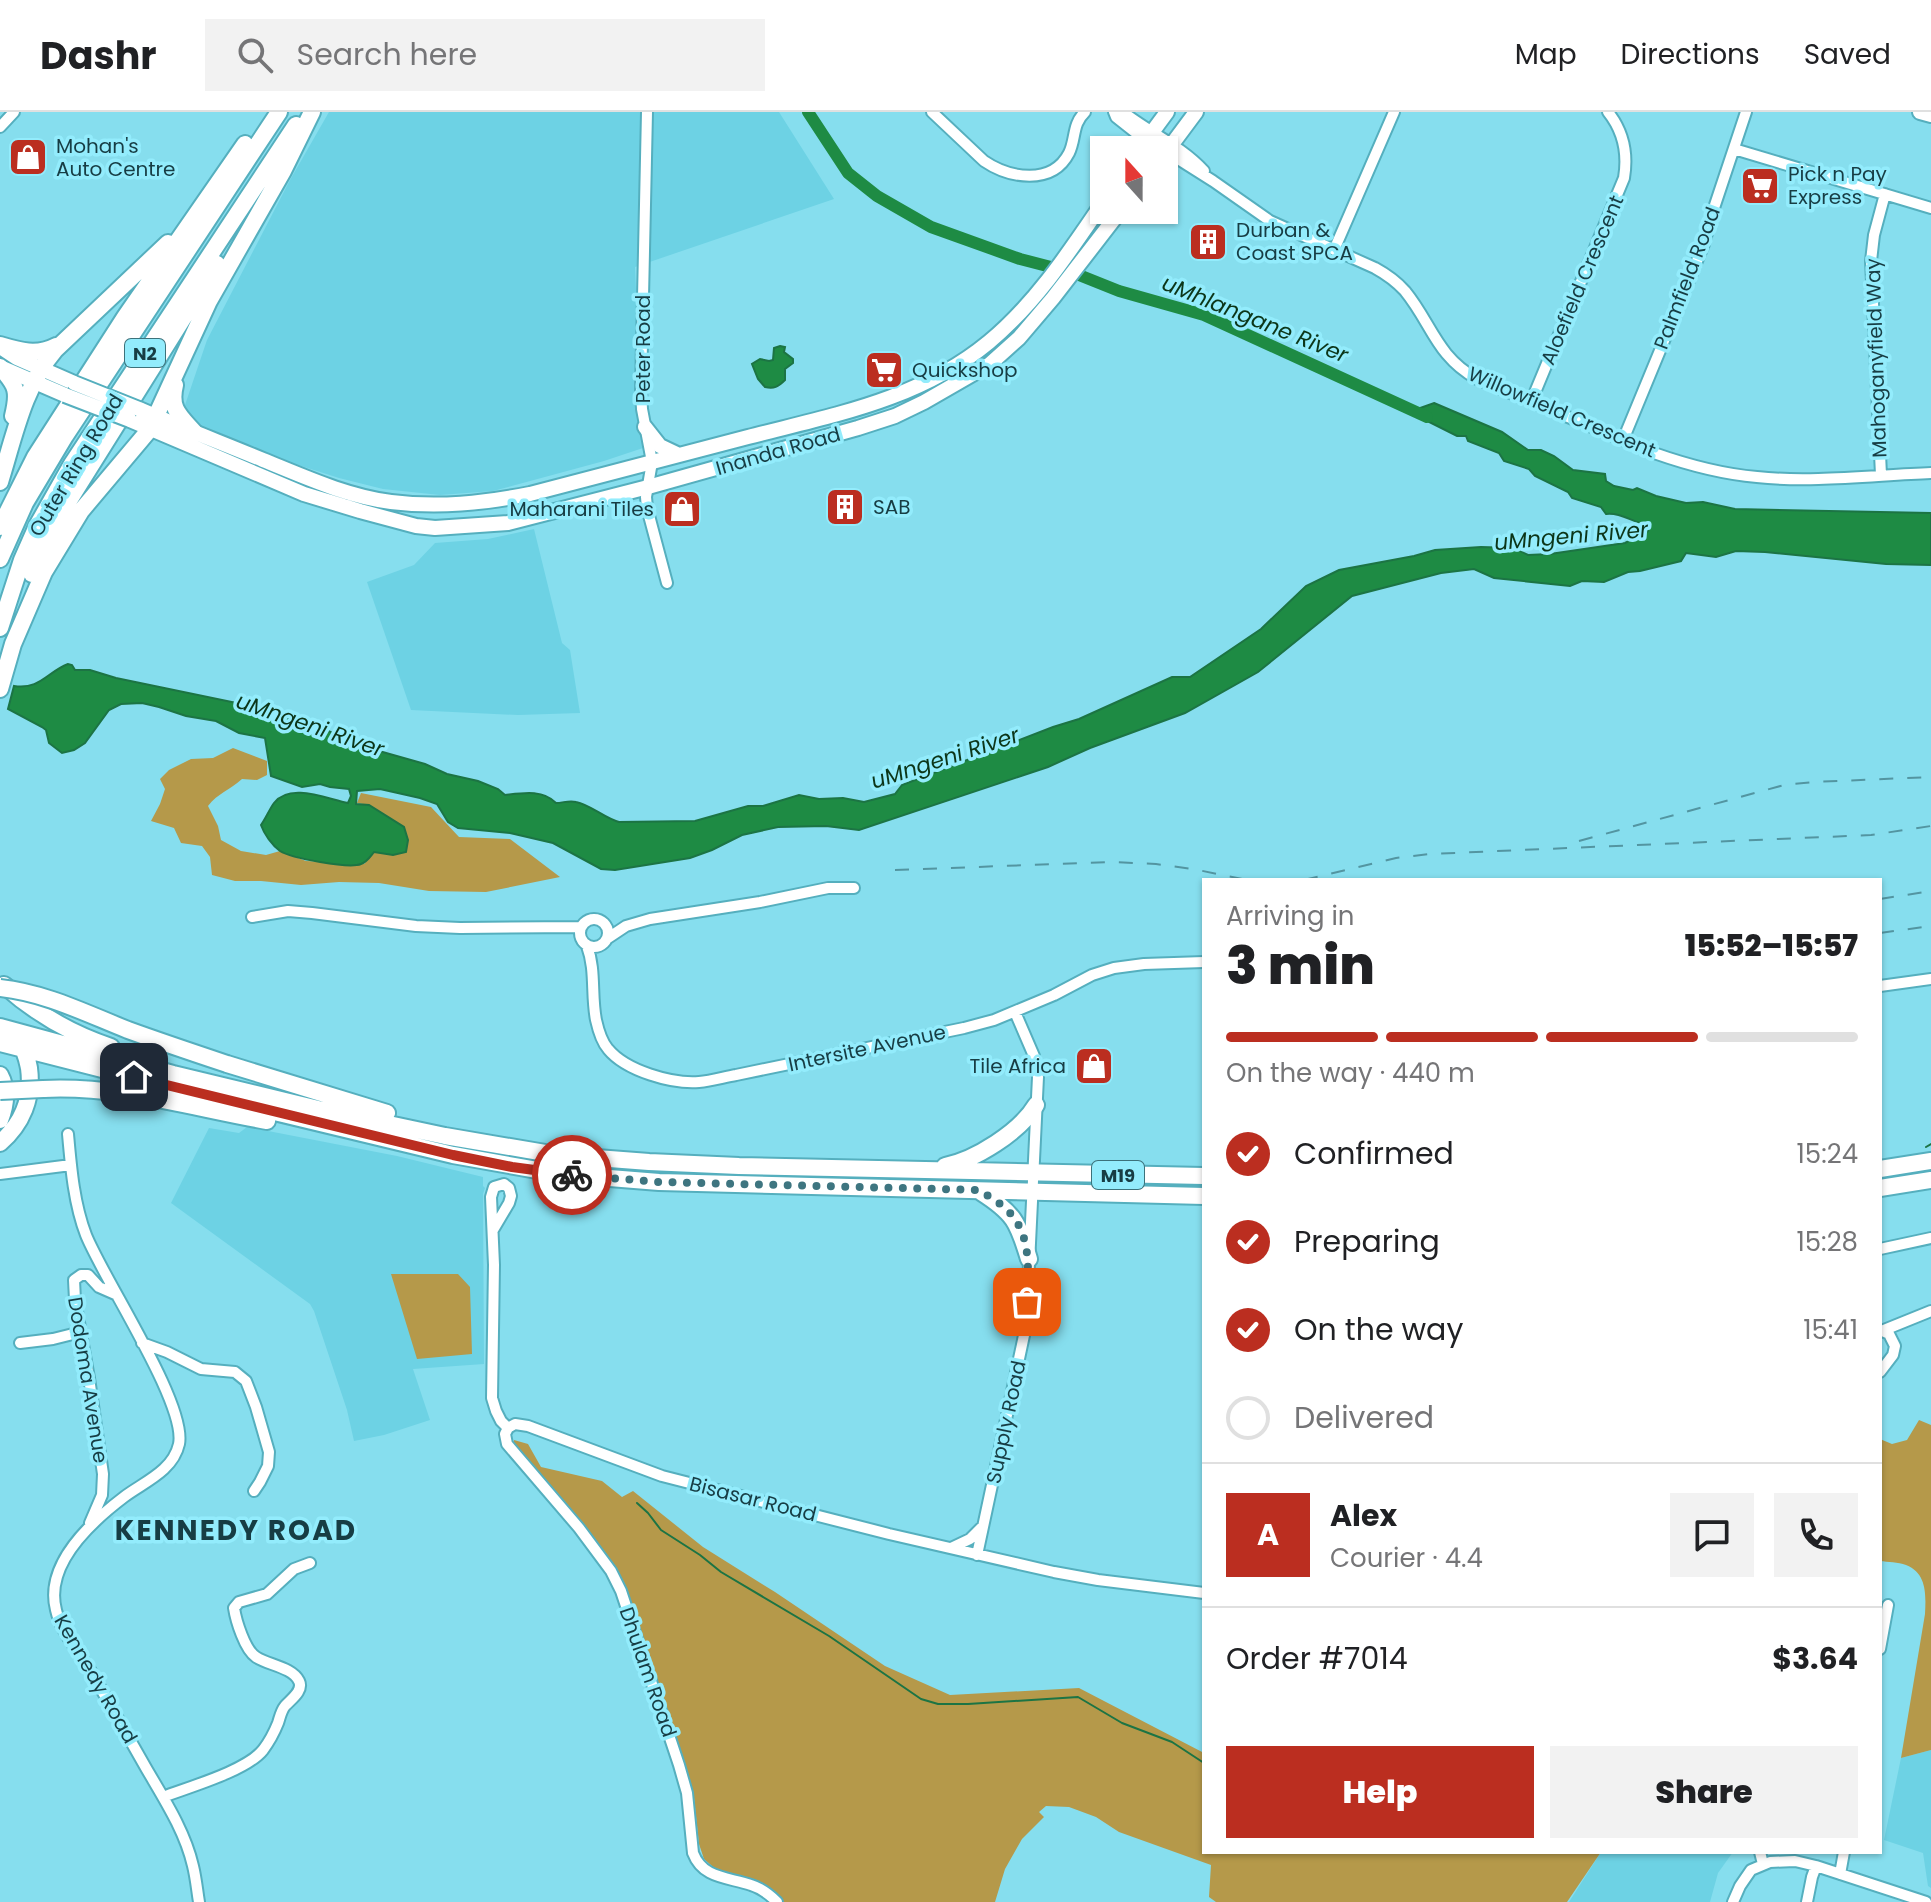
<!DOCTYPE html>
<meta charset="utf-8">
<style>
body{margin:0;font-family:Poppins,sans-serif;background:#f2f2f2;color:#202124;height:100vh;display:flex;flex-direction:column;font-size:30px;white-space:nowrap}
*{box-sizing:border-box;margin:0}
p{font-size:26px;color:#757577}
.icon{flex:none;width:44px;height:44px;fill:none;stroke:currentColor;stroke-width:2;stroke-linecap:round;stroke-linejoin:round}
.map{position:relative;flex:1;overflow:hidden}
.details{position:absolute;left:1202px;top:766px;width:680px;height:976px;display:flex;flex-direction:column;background:#fff;border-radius:0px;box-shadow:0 2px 6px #0004}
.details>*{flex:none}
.needle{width:52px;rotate:339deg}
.buttons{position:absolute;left:1090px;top:24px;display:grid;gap:16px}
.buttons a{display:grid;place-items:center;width:88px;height:88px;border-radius:0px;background:#fff;box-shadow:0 2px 6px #0004;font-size:40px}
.pin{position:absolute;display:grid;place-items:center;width:68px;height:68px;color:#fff;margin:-34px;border-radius:16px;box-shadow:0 4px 12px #0006}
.courier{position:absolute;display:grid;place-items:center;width:80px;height:80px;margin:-40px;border:6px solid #bb2e20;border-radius:50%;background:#fff;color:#222;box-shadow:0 2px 10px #0007}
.head em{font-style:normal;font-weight:800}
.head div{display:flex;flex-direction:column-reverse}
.head{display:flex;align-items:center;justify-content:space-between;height:136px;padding:0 24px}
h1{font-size:52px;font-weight:800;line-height:60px}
.bar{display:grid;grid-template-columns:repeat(4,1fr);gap:12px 8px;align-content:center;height:96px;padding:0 24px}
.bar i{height:10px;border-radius:6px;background:#e0e0e0}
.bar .active{background:#bb2e20}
.bar p{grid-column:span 4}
.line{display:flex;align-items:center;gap:20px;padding:0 24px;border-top:2px solid #e0e0e0}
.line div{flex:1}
.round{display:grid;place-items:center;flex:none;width:84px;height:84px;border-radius:0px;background:#f2f2f2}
ol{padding:0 24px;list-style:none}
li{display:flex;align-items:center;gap:24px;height:88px}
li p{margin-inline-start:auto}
li .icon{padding:8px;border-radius:50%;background:#bb2e20;color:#fff;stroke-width:4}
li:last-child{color:#757577}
li i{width:44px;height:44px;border:4px solid #e0e0e0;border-radius:50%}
.cta{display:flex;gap:16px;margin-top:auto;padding:16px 24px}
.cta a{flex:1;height:92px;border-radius:0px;background:#bb2e20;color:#fff;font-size:32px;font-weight:800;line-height:92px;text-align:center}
.cta a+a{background:#f2f2f2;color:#202124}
header{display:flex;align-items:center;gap:48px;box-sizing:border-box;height:112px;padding:0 40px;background:#fff;border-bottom:2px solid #e0e0e0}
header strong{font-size:38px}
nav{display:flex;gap:44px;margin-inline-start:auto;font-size:28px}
.search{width:560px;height:72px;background:#f2f2f2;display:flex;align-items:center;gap:20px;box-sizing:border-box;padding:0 28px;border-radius:0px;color:#757577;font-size:30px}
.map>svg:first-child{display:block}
.built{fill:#6dd2e4}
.green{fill:#b5994a}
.water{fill:#1e8b44;stroke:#1c7444;stroke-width:2}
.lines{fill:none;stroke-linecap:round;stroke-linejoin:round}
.stream{stroke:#1c7444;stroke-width:2}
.river{stroke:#1e8b44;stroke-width:12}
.minor-casing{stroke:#55afbe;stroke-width:14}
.major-casing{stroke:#55afbe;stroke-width:18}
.highway-casing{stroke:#55afbe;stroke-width:20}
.minor{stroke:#fff;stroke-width:10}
.major{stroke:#fff;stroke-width:14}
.highway{stroke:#fff;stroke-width:16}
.rail{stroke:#5395a1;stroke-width:2;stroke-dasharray:14 14;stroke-linecap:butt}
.major-bridge-casing{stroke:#55afbe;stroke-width:18;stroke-linecap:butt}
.highway-bridge-casing{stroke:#55afbe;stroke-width:20;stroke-linecap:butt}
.major-bridge{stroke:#fff;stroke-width:14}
.highway-bridge{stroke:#fff;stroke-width:16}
.done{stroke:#3e7580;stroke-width:8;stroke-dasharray:0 14.4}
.route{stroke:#bb2e20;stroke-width:10}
.labels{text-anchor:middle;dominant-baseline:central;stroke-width:7;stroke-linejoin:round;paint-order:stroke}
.shield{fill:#93ecfc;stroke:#3c727b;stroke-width:2}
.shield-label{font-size:18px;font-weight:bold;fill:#173d44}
.poi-label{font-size:20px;fill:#173d44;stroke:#93ecfc;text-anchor:start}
.street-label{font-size:20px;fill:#173d44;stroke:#93ecfc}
.water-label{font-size:22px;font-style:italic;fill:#0c3619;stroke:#93ecfc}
.district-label{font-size:28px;font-weight:bold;letter-spacing:2px;fill:#173d44;stroke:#93ecfc}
</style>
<header>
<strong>Dashr</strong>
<div class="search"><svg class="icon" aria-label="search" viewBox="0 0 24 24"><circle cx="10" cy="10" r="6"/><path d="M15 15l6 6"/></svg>Search here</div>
<nav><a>Map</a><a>Directions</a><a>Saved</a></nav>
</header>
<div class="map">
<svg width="1931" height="1790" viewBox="0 0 1931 1790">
<rect width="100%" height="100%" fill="#86deee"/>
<path class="built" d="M 329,0 L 779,0 L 834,87 L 635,155 L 643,336 L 604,349 L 493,379 L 440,383 L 383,377 L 339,366 L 270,344 L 205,317 L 184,296 L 207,228 L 290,68 Z
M 534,417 L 562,531 L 570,538 L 580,601 L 518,603 L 411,598 L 367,470 L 414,453 L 435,431 L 488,427 Z
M 247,1015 L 397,1044 L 483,1065 L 483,1074 L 485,1076 L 483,1082 L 484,1252 L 413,1257 L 430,1308 L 384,1323 L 354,1329 L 347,1298 L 314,1199 L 310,1192 L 171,1091 L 209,1016 L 239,1021 Z
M 1931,1638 L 1931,1776 L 1928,1774 L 1923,1741 L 1884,1728 L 1901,1646 Z
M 1601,1740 L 1733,1740 L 1718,1761 L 1710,1790 L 1569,1790 Z"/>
<path class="green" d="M 233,636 L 267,649 L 267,663 L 257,668 L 242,667 C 230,678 218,681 208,694 L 218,714 L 221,728 L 241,739 L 266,743 L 280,739 L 306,749 L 364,752 L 374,740 L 393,743 L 385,704 L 369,693 L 357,691 L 361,681 L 431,695 L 459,725 L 510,727 L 560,765 L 486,780 L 429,779 L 379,771 L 339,770 L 301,773 L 261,769 L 235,769 L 212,763 L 210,745 L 202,734 L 181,731 L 174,716 L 151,709 L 160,692 L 165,677 L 160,667 L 169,658 L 191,647 L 213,646 Z
M 391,1162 L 458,1162 L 470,1175 L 472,1242 L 417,1247 Z
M 1919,1308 L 1931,1313 L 1931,1638 L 1901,1646 L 1925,1502 C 1926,1483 1927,1461 1906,1453 C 1898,1450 1888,1450 1880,1449 L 1880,1327 L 1892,1332 L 1907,1328 Z
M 514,1328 L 528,1332 L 541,1355 L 602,1369 L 622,1385 L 633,1379 L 703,1435 L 775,1480 L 885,1554 L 950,1583 L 1079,1576 L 1204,1641 L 1204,1740 L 1601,1740 L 1567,1790 L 1216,1790 L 1209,1785 L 1211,1753 L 1119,1720 L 1096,1705 L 1069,1695 L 1046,1694 L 1039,1700 L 1044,1705 L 1022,1727 L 1005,1757 L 995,1790 L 783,1790 L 777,1783 L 760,1772 L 738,1764 L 719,1760 L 704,1747 L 699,1732 L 694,1686 L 634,1500 L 626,1481 L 521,1342 L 514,1331 Z"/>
<path class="water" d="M 780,234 L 785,235 L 784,240 L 793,247 L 793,251 L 785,257 L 785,268 C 778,275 774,277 765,275 L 758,267 L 752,252 L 760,247 L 769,249 L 773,248 L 774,236 Z
M 1434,291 L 1502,320 L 1528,338 L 1541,338 L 1554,344 L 1573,358 L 1605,362 L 1606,369 L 1614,374 L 1633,378 L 1637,376 L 1656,384 L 1686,391 L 1703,390 L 1735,397 L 1931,401 L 1931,453 L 1886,452 L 1765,440 L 1736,439 L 1716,445 L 1686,441 L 1681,449 L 1640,459 L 1628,460 L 1604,470 L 1582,469 L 1570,474 L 1494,466 L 1474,457 L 1441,461 L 1352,484 L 1258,560 L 1185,601 L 1090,636 L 1048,655 L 859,718 L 826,714 L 778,715 L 742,723 L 712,738 L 690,746 L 615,758 L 601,757 L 553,731 L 510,721 L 458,716 L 448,710 L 437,692 L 420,686 L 380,677 L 357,679 L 356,692 L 369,693 L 404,715 L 408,728 L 406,740 L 393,743 L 374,740 C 370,745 367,750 361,752 C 349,757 291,746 280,739 C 272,733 264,722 261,713 C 266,706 269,698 274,691 C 290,670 327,687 348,691 L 351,684 L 349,677 L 330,675 L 320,672 L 302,675 L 271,664 L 265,626 L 239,621 L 216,609 L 186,604 L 159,595 L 142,591 L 121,592 L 109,598 L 85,631 L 74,638 L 62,641 L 49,631 L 46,618 L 42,615 L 8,597 L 14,574 C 40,578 47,560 68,552 L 72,553 L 75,558 L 90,558 L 116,566 L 266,597 L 281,605 L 309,610 L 350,629 L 372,637 L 425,652 L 447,662 L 478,669 L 498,677 L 505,683 C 522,681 543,677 556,691 C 563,691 569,688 576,690 C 591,693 604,706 619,710 L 695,709 L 748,694 L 763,694 L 799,683 L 819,687 L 843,686 L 864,690 L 895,682 L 902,673 L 1053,615 L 1079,607 L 1172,565 L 1190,565 L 1261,517 L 1306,474 L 1339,458 L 1414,444 L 1435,438 L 1481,435 L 1514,436 L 1528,443 L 1550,442 L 1625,431 L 1648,419 L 1647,413 C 1633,410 1619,400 1606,402 L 1601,395 L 1572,386 L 1568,380 L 1535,364 L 1529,357 L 1504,349 L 1499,341 L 1468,329 L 1466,324 L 1457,324 L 1409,300 Z"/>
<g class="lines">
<path class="stream" d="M 1926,1035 L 1931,1032
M 637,1391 L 648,1401 L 661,1418 L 700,1443 L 721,1460 L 829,1524 L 921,1587 L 938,1592 L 968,1592 L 1078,1585 L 1122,1611 L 1172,1630 L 1204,1651"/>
<path class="river" d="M 808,0 L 848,61 L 877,84 L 931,115 L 1020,147 L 1074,161 L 1119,179 L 1204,203 L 1427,305"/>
<g class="minor-casing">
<path id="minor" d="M 647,0 L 641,278 L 642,297 L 652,350 L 646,385 L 647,396 L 667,471
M 932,0 L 984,49 C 1009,66 1052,74 1069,41 C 1076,27 1072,12 1085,0
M 1114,0 L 1116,5 L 1140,24 L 1164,38
M 1123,0 C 1150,21 1181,34 1204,59
M 0,15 L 14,0
M 1734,37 L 1931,96
M 1164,38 L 1213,69 L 1270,109 L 1375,156 C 1386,162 1396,169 1405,179 C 1432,212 1436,244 1477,267 L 1654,341 C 1688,353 1721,362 1757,365 C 1812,371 1876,363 1931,361
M 1334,138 L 1394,0
M 1531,290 L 1624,66 C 1628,42 1624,20 1608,0
M 1623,328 L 1704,132 L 1714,96 L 1746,0
M 1881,363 L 1871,149 L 1874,123 L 1885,82
M 252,805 L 288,799 L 312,801 L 416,814 L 460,816 L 581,815
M580 821a14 14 0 1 1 28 0a14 14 0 1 1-28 0Z
M 608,826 L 626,814 L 650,807 L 760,790 L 828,776 L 854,776
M 587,834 C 596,858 591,883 596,908 C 598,917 601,929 608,937 C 626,959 672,972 699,970 C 712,969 724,965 736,963 L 964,916 L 994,908 L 1054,883 L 1092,863 L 1114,856 L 1144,852 L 1204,850
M 1880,874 L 1931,867
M 68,1022 C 71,1056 74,1092 86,1123 C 104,1168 187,1292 179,1332 C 173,1359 144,1370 124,1385 C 91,1410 44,1452 56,1498 C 61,1521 80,1541 92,1561 C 110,1593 128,1624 146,1656 C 164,1687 185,1719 193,1754 C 196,1766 197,1778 199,1790
M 0,1062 L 71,1053
M 493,1118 L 509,1091 L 511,1084 L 509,1076 L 504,1072 L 494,1075 L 491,1085 L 494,1153 L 492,1286 L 496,1299 L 501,1309 L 508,1316
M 1880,1137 L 1931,1126
M 1880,1218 L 1889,1222 L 1895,1234 L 1893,1243 L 1880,1260
M 1884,1218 L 1931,1199
M 20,1231 L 53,1227 L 81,1220
M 142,1231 L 167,1240 L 201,1257 L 235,1260 L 246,1269 L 256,1295 L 269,1340 L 268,1354 L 260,1370 L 254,1379
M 508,1316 L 515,1312 L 528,1314 L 662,1364 L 889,1422 L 1054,1460 L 1098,1468 L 1204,1481
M 508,1316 L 505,1322 L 507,1332 L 579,1416 L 611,1459 L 621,1479 L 679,1653 L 687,1681 L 693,1741 C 703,1767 728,1765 751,1773 C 761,1776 770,1783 777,1790
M 90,1411 L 102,1383 L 103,1362 L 89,1266 L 75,1188 L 74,1168 L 81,1163 L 88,1163 L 99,1175 L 115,1182
M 951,1436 L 970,1427 L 983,1414
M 977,1443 L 1026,1214 L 1038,965 L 1034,944 L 1015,900
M 1880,1537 L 1888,1493
M 163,1685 C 189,1675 246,1659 263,1638 C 269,1630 274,1621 278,1611 C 280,1605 281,1599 285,1594 C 290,1588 304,1579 299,1569 C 292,1555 268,1553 256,1545 C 245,1538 236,1509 234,1496 L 239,1490 L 267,1482 L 294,1457 L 310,1451
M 1760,1740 L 1763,1752
M 1840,1762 L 1844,1740
M 1733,1790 L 1740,1774 L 1751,1758 L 1770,1750 L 1795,1749 L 1816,1754 L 1926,1790
M 1807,1790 L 1812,1765 L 1816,1754"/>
</g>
<g class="major-casing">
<path id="major" d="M 1920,0 L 1931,3
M 1139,38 L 1167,0
M 1164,43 L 1196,0
M 0,235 L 17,246 L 74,271
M 0,255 L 65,283
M 139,297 C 180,315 222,331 263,348 C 305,365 346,384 391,390 C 439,396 483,391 530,382 C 603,363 676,344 748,325 C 833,303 919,288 989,230 C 1036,191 1070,139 1104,89
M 130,308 L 304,382 L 360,399 L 416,414 L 435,416 L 508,411 L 648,375 L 858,316 L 895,304 L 924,290 L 990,252 L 1019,226 L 1053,186 L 1121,98
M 645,315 L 660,334 L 679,343"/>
</g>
<g class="highway-casing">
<path id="highway" d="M 0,233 C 20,239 37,244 56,234
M 0,255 C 17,274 19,279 13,304
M 175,273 C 169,297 180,304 195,321
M 0,370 C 14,325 24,274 55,238 L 168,131
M 0,415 L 35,345 L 125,205 L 245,32
M 0,447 L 25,391 L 65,324 L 279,0
M 32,462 L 47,428 L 65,395 L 217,152
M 0,516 L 22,448 L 37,414 L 72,352 L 296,13
M 0,577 L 13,532 L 44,460 L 81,399 L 150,317 L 209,189 L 283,59 L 312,0
M 4,873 C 34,900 72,922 111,935
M 0,915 L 173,962 L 318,997 L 445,1024 L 557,1043 L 649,1050 L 739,1054 L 1204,1064
M 0,931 L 216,986 L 453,1043 L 560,1062 L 659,1070 L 1204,1084
M 227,952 L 387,1001
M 0,963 C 8,978 6,993 0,1008
M 43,977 C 118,973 193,996 267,1009
M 0,1031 C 22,1012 33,986 29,956 C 27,947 26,940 20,932
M 945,1054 C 975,1048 1020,1020 1036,993
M 1880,1057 L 1931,1049
M 1880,1076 L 1931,1068
M 981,1080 C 1014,1101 1018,1110 1029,1147"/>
</g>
<use href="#minor" class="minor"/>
<use href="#major" class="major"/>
<use href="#highway" class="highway"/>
<path class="rail" d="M 1579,729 L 1784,673 L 1814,670 L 1931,665
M 895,758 L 1111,750 L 1156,752 L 1193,757 L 1247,768
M 1304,768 L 1396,746 L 1429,742 L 1871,723 L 1931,714
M 1880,787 L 1931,779
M 1880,821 L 1931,814"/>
<g class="major-bridge-casing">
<path id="major-bridge" d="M 74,271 L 139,297
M 65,283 L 130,308"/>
</g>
<g class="highway-bridge-casing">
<path id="highway-bridge" d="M 0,876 C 46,881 85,901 128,918 C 161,930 194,941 227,952
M 0,979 L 43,977"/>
</g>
<use href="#major-bridge" class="major-bridge"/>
<use href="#highway-bridge" class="highway-bridge"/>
</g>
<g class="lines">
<path class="done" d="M 572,1063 L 659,1070 L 979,1078 C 990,1085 1002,1092 1011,1102 C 1032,1126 1028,1161 1027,1190"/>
<path class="route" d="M 134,965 L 453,1043 L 512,1055 L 572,1063"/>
</g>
<defs>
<g id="shop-square" transform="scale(2)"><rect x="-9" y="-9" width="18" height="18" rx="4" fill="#bb2e20" stroke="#93ecfc"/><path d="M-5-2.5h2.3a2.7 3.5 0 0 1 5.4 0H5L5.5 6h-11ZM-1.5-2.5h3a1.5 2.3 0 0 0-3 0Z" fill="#fff"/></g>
<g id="supermarket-square" transform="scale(2)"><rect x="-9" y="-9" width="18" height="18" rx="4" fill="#bb2e20" stroke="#93ecfc"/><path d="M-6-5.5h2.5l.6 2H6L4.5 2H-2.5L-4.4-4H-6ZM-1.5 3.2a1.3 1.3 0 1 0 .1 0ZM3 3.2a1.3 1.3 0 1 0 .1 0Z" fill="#fff"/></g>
<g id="building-square" transform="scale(2)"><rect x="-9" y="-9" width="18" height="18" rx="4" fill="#bb2e20" stroke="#93ecfc"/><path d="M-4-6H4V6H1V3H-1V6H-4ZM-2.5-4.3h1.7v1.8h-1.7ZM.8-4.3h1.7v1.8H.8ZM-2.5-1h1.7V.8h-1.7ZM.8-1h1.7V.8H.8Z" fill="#fff"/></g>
</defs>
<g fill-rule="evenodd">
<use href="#shop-square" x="28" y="45"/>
<use href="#supermarket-square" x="1760" y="74"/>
<use href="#building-square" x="1208" y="130"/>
<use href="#supermarket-square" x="884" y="258"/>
<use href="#building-square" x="845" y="395"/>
<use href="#shop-square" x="682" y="397"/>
<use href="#shop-square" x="1094" y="954"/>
</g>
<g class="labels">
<g class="shield">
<rect x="125" y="227" width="40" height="28" rx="6"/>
<rect x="1092" y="1049" width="52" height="28" rx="6"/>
</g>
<g class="shield-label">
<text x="145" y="241">N2</text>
<text x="1118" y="1063">M19</text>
</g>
<g class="poi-label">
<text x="56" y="34">Mohan's<tspan x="56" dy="23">Auto Centre</tspan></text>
<text x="1788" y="62">Pick n Pay<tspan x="1788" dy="23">Express</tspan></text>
<text x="1236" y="118">Durban &amp;<tspan x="1236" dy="23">Coast SPCA</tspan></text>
<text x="912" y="258">Quickshop</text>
<text x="873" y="395">SAB</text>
<text x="654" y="397" text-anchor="end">Maharani Tiles</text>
<text x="1066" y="954" text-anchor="end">Tile Africa</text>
</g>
<g class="street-label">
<text transform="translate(1687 166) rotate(-69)">Palmfield Road</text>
<text transform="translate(1582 168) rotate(-67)">Aloefield Crescent</text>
<text transform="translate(643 237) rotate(-90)">Peter Road</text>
<text transform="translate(1876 246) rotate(-92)">Mahoganyfield Way</text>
<text transform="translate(1562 300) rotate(23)">Willowfield Crescent</text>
<text transform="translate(778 339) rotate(-16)">Inanda Road</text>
<text transform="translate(76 353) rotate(-59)">Outer Ring Road</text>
<text transform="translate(867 936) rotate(-12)">Intersite Avenue</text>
<text transform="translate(88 1268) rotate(81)">Dodoma Avenue</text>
<text transform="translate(1006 1310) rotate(-78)">Supply Road</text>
<text transform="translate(753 1387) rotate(14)">Bisasar Road</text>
<text transform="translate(648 1560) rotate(71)">Dhulam Road</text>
<text transform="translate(96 1567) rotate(60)">Kennedy Road</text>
</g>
<g class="water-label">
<text transform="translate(1255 207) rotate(22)">uMhlangane River</text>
<text transform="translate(1571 424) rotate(-5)">uMngeni River</text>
<text transform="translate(310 613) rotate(19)">uMngeni River</text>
<text transform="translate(945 646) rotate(-18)">uMngeni River</text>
</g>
<g class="district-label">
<text x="236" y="1418">KENNEDY ROAD</text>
</g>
</g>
</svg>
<div class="buttons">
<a><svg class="needle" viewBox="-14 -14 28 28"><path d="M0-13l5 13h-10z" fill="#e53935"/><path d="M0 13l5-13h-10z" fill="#757577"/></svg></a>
</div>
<div class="pin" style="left:1027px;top:1190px;background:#ea580c"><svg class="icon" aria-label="bag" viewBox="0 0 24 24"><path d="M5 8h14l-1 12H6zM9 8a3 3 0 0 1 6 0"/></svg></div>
<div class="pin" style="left:134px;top:965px;background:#1f2937"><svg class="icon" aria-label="home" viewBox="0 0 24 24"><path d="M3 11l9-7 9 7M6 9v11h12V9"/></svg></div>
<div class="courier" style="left:572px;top:1063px"><svg class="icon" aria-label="bike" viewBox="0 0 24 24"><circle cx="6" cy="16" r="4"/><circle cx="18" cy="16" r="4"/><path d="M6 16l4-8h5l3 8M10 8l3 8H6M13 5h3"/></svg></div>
<section class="details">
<div class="head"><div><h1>3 min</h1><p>Arriving in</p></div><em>15:52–15:57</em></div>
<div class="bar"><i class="active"></i><i class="active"></i><i class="active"></i><i></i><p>On the way · 440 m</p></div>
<ol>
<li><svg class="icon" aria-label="check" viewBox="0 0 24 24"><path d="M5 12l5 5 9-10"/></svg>Confirmed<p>15:24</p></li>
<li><svg class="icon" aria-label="check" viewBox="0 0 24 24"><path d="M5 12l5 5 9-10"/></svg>Preparing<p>15:28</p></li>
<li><svg class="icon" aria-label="check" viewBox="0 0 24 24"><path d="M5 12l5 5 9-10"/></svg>On the way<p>15:41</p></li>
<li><i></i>Delivered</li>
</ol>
<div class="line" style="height:144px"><b class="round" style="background:#bb2e20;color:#fff">A</b><div><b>Alex</b><p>Courier · 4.4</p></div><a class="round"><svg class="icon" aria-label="chat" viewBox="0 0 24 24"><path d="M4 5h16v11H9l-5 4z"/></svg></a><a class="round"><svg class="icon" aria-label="phone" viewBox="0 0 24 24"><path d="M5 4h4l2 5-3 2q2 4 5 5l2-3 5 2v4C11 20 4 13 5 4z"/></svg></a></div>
<div class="line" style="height:104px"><div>Order #7014</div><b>$3.64</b></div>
<div class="cta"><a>Help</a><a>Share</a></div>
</section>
</div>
